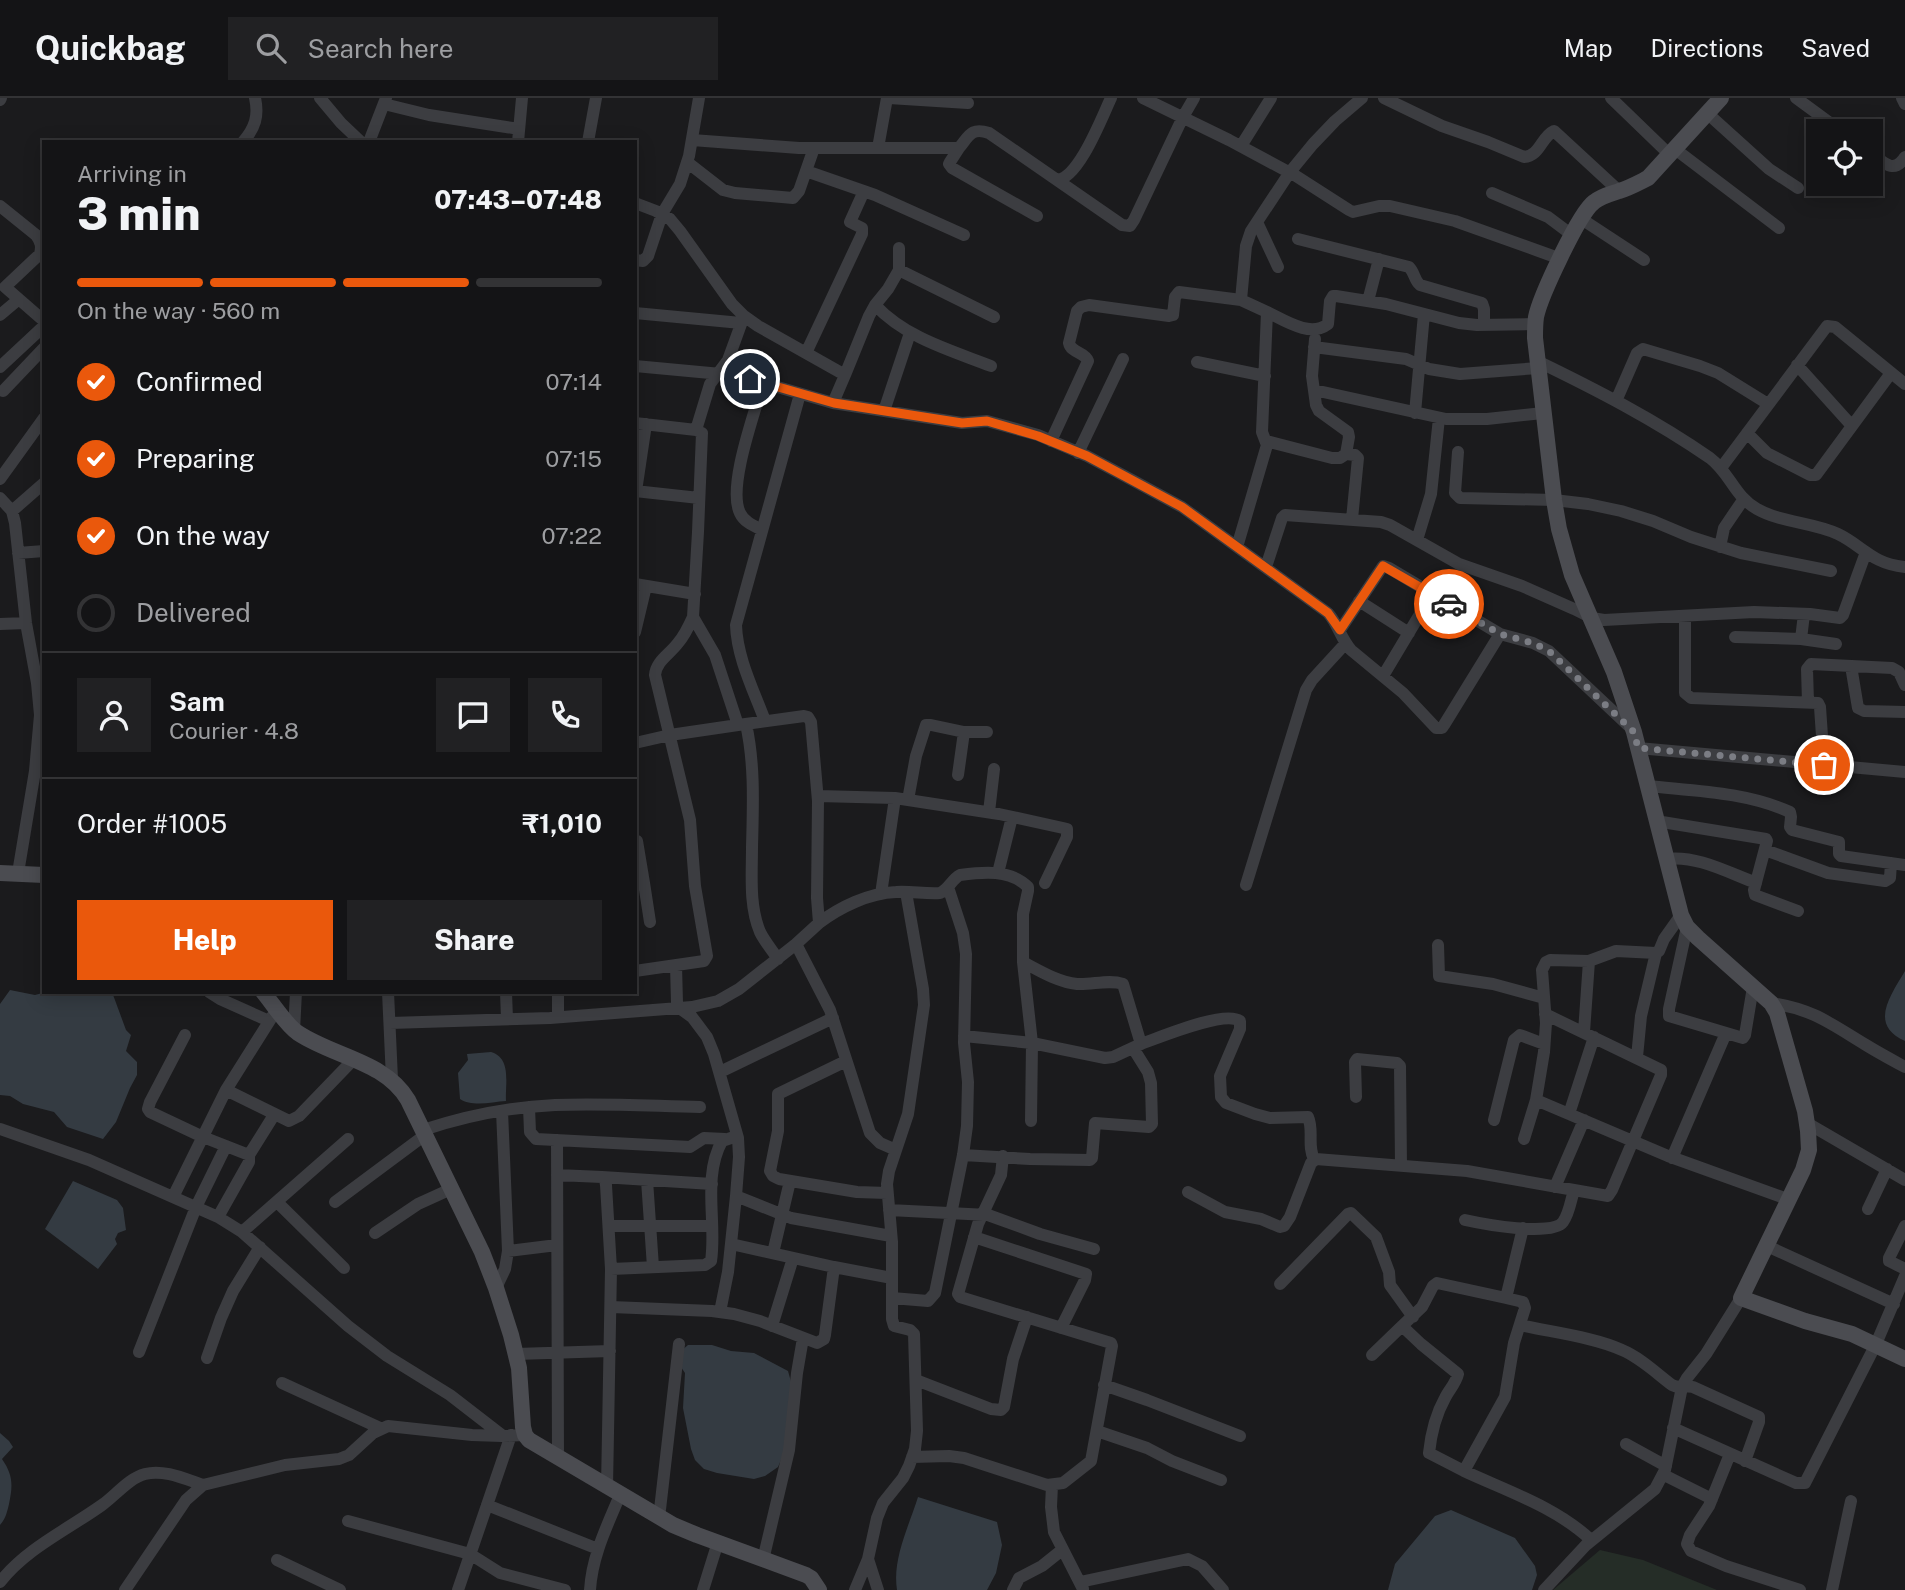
<!DOCTYPE html>
<meta charset="utf-8">
<style>
body{margin:0;font-family:"Public Sans",sans-serif;background:#212123;color:#f1f3f6;height:100vh;display:flex;flex-direction:column;font-size:26px;white-space:nowrap}
*{box-sizing:border-box;margin:0}
p{font-size:23px;color:#9d9ea1}
.icon{flex:none;width:38px;height:38px;fill:none;stroke:currentColor;stroke-width:2;stroke-linecap:round;stroke-linejoin:round}
.map{position:relative;flex:1;overflow:hidden}
.side{position:absolute;left:42px;top:42px;width:595px;height:854px;display:flex;flex-direction:column;background:#141416;border-radius:0px;box-shadow:0 4px 18px #0003,0 0 0 2px #333335}
.side>*{flex:none}
.tools{position:absolute;left:1806px;top:21px;display:grid;gap:14px}
.tools a{display:grid;place-items:center;width:77px;height:77px;border-radius:0px;background:#141416;box-shadow:0 4px 18px #0003,0 0 0 2px #333335;font-size:35px}
.pin{position:absolute;display:grid;place-items:center;width:60px;height:60px;color:#fff;margin:-30px;border:4px solid #fff;border-radius:50%;box-shadow:0 2px 7px #0007}
.courier{position:absolute;display:grid;place-items:center;width:70px;height:70px;margin:-35px;border:5px solid #ea580c;border-radius:50%;background:#fff;color:#222;box-shadow:0 2px 9px #0007}
.summary em{font-style:normal;font-weight:800}
.summary div{display:flex;flex-direction:column-reverse}
.summary{display:flex;align-items:center;justify-content:space-between;height:119px;padding:0 35px}
h1{font-size:46px;font-weight:800;line-height:52px}
.bar{display:grid;grid-template-columns:repeat(4,1fr);gap:10px 7px;align-content:center;height:84px;padding:0 35px}
.bar i{height:9px;border-radius:5px;background:#333335}
.bar .selected{background:#ea580c}
.bar p{grid-column:span 4}
.line{display:flex;align-items:center;gap:18px;padding:0 35px;border-top:2px solid #333335}
.line div{flex:1}
.round{display:grid;place-items:center;flex:none;width:74px;height:74px;border-radius:0px;background:#212123}
ol{padding:0 35px;list-style:none}
li{display:flex;align-items:center;gap:21px;height:77px}
li p{margin-inline-start:auto}
li .icon{padding:7px;border-radius:50%;background:#ea580c;color:#fff;stroke-width:4}
li:last-child{color:#9d9ea1}
li i{width:38px;height:38px;border:4px solid #333335;border-radius:50%}
.primary-button{display:flex;gap:14px;margin-top:auto;padding:14px 35px}
.primary-button a{flex:1;height:80px;border-radius:0px;background:#ea580c;color:#fff;font-size:28px;font-weight:800;line-height:80px;text-align:center}
.primary-button a+a{background:#212123;color:#f1f3f6}
header{display:flex;align-items:center;gap:42px;box-sizing:border-box;height:98px;padding:0 35px;background:#141416;border-bottom:2px solid #333335}
header strong{font-size:33px}
nav{display:flex;gap:38px;margin-inline-start:auto;font-size:24px}
.search{width:490px;height:63px;background:#212123;display:flex;align-items:center;gap:18px;box-sizing:border-box;padding:0 24px;border-radius:0px;color:#9d9ea1;font-size:26px}
.map>svg:first-child{display:block}
.green{fill:#252d27}
.water{fill:#343b42}
.lines{fill:none;stroke-linecap:round;stroke-linejoin:round}
.street{stroke:#3c3d41;stroke-width:12}
.secondary{stroke:#4b4c51;stroke-width:16}
.done{stroke:#7b7d84;stroke-width:7;stroke-dasharray:0 12.6}
.route{stroke:#ea580c;stroke-width:9}
</style>
<header>
<strong>Quickbag</strong>
<div class="search"><svg class="icon" aria-label="search" viewBox="0 0 24 24"><circle cx="10" cy="10" r="6"/><path d="M15 15l6 6"/></svg>Search here</div>
<nav><a>Map</a><a>Directions</a><a>Saved</a></nav>
</header>
<div class="map">
<svg width="1905" height="1492" viewBox="0 0 1905 1492">
<rect width="100%" height="100%" fill="#1b1b1d"/>
<path class="green" d="M 1600,1452 L 1643,1462 L 1717,1492 L 1553,1492 Z"/>
<path class="water" d="M 1905,873 L 1905,943 C 1868,927 1891,897 1905,873 Z
M 10,892 L 35,897 L 46,894 L 112,894 L 126,932 L 131,937 L 126,953 L 137,964 L 137,977 L 130,990 L 116,1024 L 103,1041 L 67,1029 L 54,1014 L 23,1006 L 10,998 L 0,997 L 0,906 Z
M 491,954 C 512,960 505,986 506,1003 C 492,1004 472,1009 460,1001 L 458,975 L 468,962 L 467,956 Z
M 73,1083 L 117,1102 L 123,1110 L 126,1132 L 118,1135 L 115,1141 L 117,1146 L 98,1171 L 45,1131 Z
M 688,1247 L 712,1247 L 731,1253 L 754,1255 L 788,1273 L 793,1291 L 787,1348 L 778,1369 L 765,1378 L 754,1381 L 717,1375 L 704,1371 L 695,1362 L 691,1351 L 683,1310 L 685,1275 L 681,1269 L 681,1253 Z
M 0,1335 L 9,1343 L 13,1349 L 2,1361 C 13,1377 13,1387 9,1406 C 7,1414 6,1420 0,1427 Z
M 918,1399 L 997,1424 L 1002,1447 L 996,1475 L 987,1492 L 897,1492 C 892,1461 909,1428 918,1399 Z
M 1451,1412 L 1515,1440 L 1535,1468 L 1537,1477 L 1532,1492 L 1388,1492 L 1395,1466 L 1435,1418 Z"/>
<g class="lines">
<path class="street" d="M 320,0 L 341,25 L 361,44
M 889,0 L 968,5
M 1143,0 L 1229,42 L 1296,78 L 1349,112 L 1353,114 L 1379,108 L 1390,108 L 1455,123 L 1561,161
M 1384,0 L 1442,28 L 1488,44 L 1524,59 C 1540,58 1541,39 1554,33 L 1619,93
M 1611,0 L 1670,57
M 1796,0 L 1841,33
M 1902,0 L 1905,6
M 0,2 L 1,0
M 384,6 L 429,17 L 519,31
M 1707,15 L 1769,71 L 1798,90
M 692,42 L 799,50 L 959,50 C 969,38 971,29 989,35 L 1057,82 C 1079,80 1102,19 1111,0
M 243,44 C 255,30 259,18 255,0
M 369,44 L 386,0
M 518,44 L 522,0
M 588,44 L 596,0
M 1241,48 L 1271,0
M 878,50 L 887,0
M 959,50 L 950,64 L 949,66 L 952,70 L 1037,118
M 1675,51 L 1779,130
M 1871,55 C 1883,64 1894,77 1905,59
M 687,64 L 723,92 L 735,95 L 793,100 L 799,93 L 814,50
M 806,73 L 875,97 L 964,137
M 1057,82 L 1122,127 L 1130,128 L 1134,122 L 1183,19 L 1194,0
M 1492,95 L 1548,119 L 1572,137
M 635,105 L 656,113 L 670,121 L 680,133 L 732,206 L 744,218 L 758,228 L 845,277 L 833,305 L 962,325 L 987,323 L 1038,337 L 1087,358 L 1134,383 L 1182,409 L 1328,515 C 1338,526 1341,541 1351,552 L 1403,595 L 1436,630 L 1442,630 L 1444,627 L 1500,536 L 1533,545 L 1549,553 L 1634,633
M 0,108 L 36,137 C 41,144 42,148 40,156 L 5,189 L 44,223
M 1580,120 L 1644,162
M 1257,124 L 1278,169
M 1298,141 L 1409,169 C 1415,175 1414,182 1420,187 L 1482,205 L 1484,211 L 1484,227
M 635,162 L 643,163 L 648,158 L 662,116 L 680,86 L 689,58 L 699,0
M 899,172 L 994,219
M 1368,203 L 1379,161
M 875,207 C 906,240 950,252 991,268
M 1267,214 C 1284,222 1310,240 1328,226 L 1330,203 L 1333,198 L 1336,198 L 1386,206 L 1459,225 L 1477,227 L 1536,226
M 635,215 L 741,225
M 0,217 L 19,201
M 1315,241 L 1312,278 L 1316,307 L 1319,313 L 1348,334 L 1349,339 L 1346,356 L 1355,357 L 1358,360 L 1352,421
M 1314,249 L 1406,261 L 1429,271 L 1460,276 L 1538,270
M 806,255 L 862,136 L 862,130 L 850,124 L 864,93
M 1537,263 C 1597,292 1655,322 1710,360 C 1730,375 1734,398 1757,411 C 1782,425 1812,424 1838,436 C 1853,443 1865,455 1879,462 C 1887,466 1896,468 1905,469
M 1197,264 L 1265,278
M 1797,267 L 1852,328
M 635,268 L 721,276 L 750,281 L 833,305
M 0,269 L 44,228
M 845,277 L 869,218 L 875,207 L 888,191 L 899,172 L 899,150
M 1314,292 L 1446,321 L 1487,321 L 1543,315
M 3,293 L 44,250
M 1616,303 L 1637,255 L 1643,251 L 1700,268 L 1718,275 L 1768,306
M 884,313 L 910,235
M 1415,315 L 1424,216
M 696,332 L 710,286 L 728,262 L 744,218
M 1747,335 L 1767,355 L 1810,377 L 1816,377 L 1891,275
M 1051,343 L 1088,263 C 1085,254 1071,255 1069,245 L 1077,213 L 1081,209 L 1089,207 L 1169,218 L 1173,217 L 1175,199 L 1179,194 L 1241,202
M 1266,343 L 1332,360 L 1340,360 L 1346,356
M 1458,354 L 1455,395 L 1460,400 L 1554,402 L 1588,406 L 1621,413 L 1653,423 L 1691,439 L 1741,455 L 1831,473
M 1078,355 L 1123,261
M 1721,370 L 1827,228 L 1835,229 L 1905,286
M 0,381 L 44,320
M 635,393 L 699,400
M 636,393 L 646,326
M 0,400 L 12,413 L 15,425 L 26,525 L 37,585 L 40,617 L 35,673 L 18,775
M 12,413 L 44,385
M 762,432 C 754,428 744,424 740,415 C 727,389 755,314 763,285
M 1417,442 L 1431,396 L 1439,320
M 1237,449 L 1267,347 L 1262,334 L 1267,214 L 1241,202 L 1246,148 L 1251,133 L 1290,74 L 1313,46 L 1335,23 L 1362,0
M 1720,449 L 1724,430 L 1743,402
M 18,455 L 44,453
M 1266,469 L 1282,420 L 1285,417 L 1381,424 L 1390,427 L 1459,466 L 1522,488 L 1574,511 L 1592,520 L 1604,522 L 1754,514 L 1810,516 L 1840,520 L 1843,517 L 1866,454
M 635,486 L 695,496
M 1359,503 L 1409,535
M 1685,518 L 1685,595 L 1691,600 L 1818,605 L 1820,609 L 1824,667
M 0,526 L 26,525
M 1340,532 L 1383,468 L 1389,470 L 1500,536
M 635,534 L 646,488
M 1735,539 L 1801,541 L 1804,516
M 1801,541 L 1836,546
M 1851,568 L 1858,610 L 1864,613 L 1905,614
M 1383,578 L 1432,496
M 1808,604 L 1807,571 L 1811,566 L 1892,570 L 1899,574 L 1905,587
M 765,623 C 754,593 737,560 736,527 L 800,296
M 746,626 C 755,667 753,708 752,749 C 752,777 749,808 760,834 C 765,844 772,852 778,861
M 635,645 L 670,637 L 738,627
M 1638,650 L 1905,674
M 958,677 L 964,634
M 1648,688 C 1695,693 1746,694 1790,714 L 1791,719 L 1790,729 L 1792,732 L 1839,744 L 1839,756 L 1841,758 L 1905,767
M 818,698 L 895,700 L 999,716 L 1063,730 L 1067,731 L 1067,739 L 1045,785
M 908,702 L 916,658 L 926,627 L 931,627 L 964,634 L 987,634
M 989,714 L 994,671
M 1656,723 L 1766,741 L 1767,743 L 1754,792 L 1755,797 L 1798,813
M 1765,752 L 1828,775 L 1885,783 L 1890,780 L 1891,765
M 1666,761 C 1697,757 1727,774 1756,785
M 998,775 L 1012,719
M 644,785 L 650,824
M 635,786 L 644,785 L 637,743
M 1246,787 L 1306,592 L 1312,582 L 1345,546
M 881,796 L 895,700
M 1681,817 L 1664,841 L 1659,853 L 1656,855 L 1616,853 L 1589,863 L 1550,862 L 1546,864 L 1542,872 L 1546,925 L 1544,954 L 1536,1002 L 1668,1058 L 1790,1102
M 819,825 C 840,809 869,795 896,794 C 911,793 925,796 940,795 C 949,791 952,781 960,777 C 983,774 1010,771 1028,789 L 1028,793 L 1023,816 L 1023,864 C 1040,873 1058,884 1077,886 C 1092,887 1109,881 1123,886 L 1141,946 C 1161,939 1224,912 1240,923 L 1240,931 L 1220,978 L 1221,999 L 1226,1005 L 1255,1016 L 1270,1020 L 1308,1019 C 1314,1032 1307,1048 1314,1061
M 1687,829 L 1669,911 L 1669,918 L 1743,940 L 1745,937 L 1753,889
M 796,846 L 830,912 L 870,1035 L 880,1045 L 896,1052
M 1438,847 L 1439,878 L 1493,886 L 1544,900
M 1023,864 L 1032,945 L 1031,1023
M 676,867 L 677,905 L 678,909 L 692,919 L 707,939 L 714,956 L 738,1040 L 739,1059 L 736,1098 L 728,1174 L 720,1214
M 635,873 L 704,863 L 707,858 L 695,788 L 690,722 L 655,577 C 656,563 670,556 678,545 C 685,537 689,528 693,519
M 209,894 L 220,901 L 269,923
M 388,894 L 392,981
M 506,894 L 507,921
M 558,894 L 558,919
M 1771,905 C 1813,911 1831,926 1866,947 C 1879,955 1892,962 1905,969
M 390,925 L 550,920 L 692,909 L 718,903 L 739,891 L 796,846 L 819,825 L 817,800 L 818,703 L 811,624 L 808,619 L 804,618 L 738,627 L 715,557 L 693,519 L 698,434 L 702,335 L 696,332 L 635,325
M 294,933 L 296,894
M 1584,934 L 1589,863
M 185,937 L 150,1004 L 148,1011 L 150,1014 L 203,1039 L 249,1057 L 249,1064 L 218,1119
M 964,938 L 1032,945 L 1105,960 L 1113,959 L 1141,946
M 1637,959 L 1641,918 L 1656,855
M 846,963 L 778,996 L 778,1033 L 770,1073 L 773,1078 L 779,1081 L 857,1094 L 887,1095
M 720,974 L 833,920
M 226,992 L 289,1023 L 299,1018 L 353,962
M 1356,999 L 1355,964 L 1357,961 L 1397,965 L 1400,968 L 1401,1068
M 529,1009 L 530,1034 L 536,1041 L 690,1049 L 704,1040 L 725,1041
M 1569,1016 L 1594,939
M 1494,1022 L 1514,942 L 1520,937 L 1544,946
M 1807,1025 L 1905,1082
M 0,1031 L 89,1062 L 218,1119 L 242,1134 L 348,1228 L 387,1258 L 450,1297 L 503,1338 L 525,1337
M 423,1032 C 465,1018 510,1009 555,1007 C 603,1005 652,1008 700,1009
M 1524,1041 L 1536,1002
M 557,1042 L 558,1360
M 249,1057 L 274,1017
M 963,1057 L 1030,1061 L 1090,1062 L 1092,1060 L 1095,1025 L 1149,1029 L 1152,1026 L 1151,985 L 1148,974 L 1133,950
M 1672,1060 L 1726,935
M 557,1077 L 602,1079 L 605,1081 L 606,1087 L 611,1171 L 607,1389
M 602,1079 L 712,1086
M 647,1082 L 653,1169
M 1555,1089 L 1584,1022
M 1188,1094 L 1225,1114 L 1261,1121 L 1280,1129 L 1284,1128 L 1290,1119 L 1311,1065 L 1316,1061 L 1467,1073 L 1608,1098 L 1612,1092 L 1661,977 L 1661,972 L 1545,916
M 736,1098 L 791,1120 L 891,1138
M 173,1099 L 226,992 L 277,911
M 277,1104 L 344,1170
M 335,1104 L 425,1037
M 1868,1111 L 1887,1071
M 889,1112 L 988,1117 L 1040,1136 L 1094,1151
M 1465,1122 C 1483,1126 1552,1139 1563,1124 C 1569,1116 1571,1102 1574,1092
M 609,1128 L 711,1128
M 1905,1128 L 1889,1160 L 1889,1163 L 1905,1171
M 1523,1130 L 1506,1200 L 1523,1204 L 1525,1210 L 1514,1245 L 1505,1299 L 1464,1373 C 1507,1393 1556,1409 1591,1442
M 242,1134 L 348,1041
M 375,1135 L 418,1106 L 451,1091
M 974,1139 L 1086,1176 L 1085,1182 L 1061,1230
M 731,1146 L 834,1169 L 892,1180
M 1767,1148 L 1894,1206
M 508,1153 L 557,1147
M 773,1155 L 790,1083
M 611,1171 L 705,1167 L 711,1163 C 717,1125 702,1079 722,1043 L 737,1038
M 1280,1186 L 1348,1116 L 1351,1115 L 1376,1139 L 1389,1174 L 1390,1187 L 1413,1219
M 496,1190 L 505,1171 L 508,1153 L 502,1013
M 892,1200 L 928,1203 L 935,1195 L 963,1057 L 967,1028 L 968,984 L 964,945 L 966,856 L 963,835 L 948,789
M 611,1209 L 712,1213 L 734,1216 L 760,1223 L 817,1245 L 824,1241 L 825,1237 L 834,1169
M 1520,1227 C 1550,1234 1594,1239 1622,1252 C 1641,1260 1656,1275 1672,1287 C 1679,1291 1685,1287 1693,1289 L 1759,1319 L 1759,1324 L 1745,1363
M 772,1228 L 793,1160
M 139,1254 L 196,1109 L 226,1048
M 516,1256 L 610,1253
M 1372,1257 L 1402,1228
M 207,1260 L 221,1220 L 233,1193 L 260,1149
M 916,1282 L 991,1311 L 1001,1312 L 1004,1309 L 1013,1261 L 1027,1219
M 282,1285 L 380,1330
M 1104,1287 L 1147,1302 L 1240,1338
M 1673,1330 L 1796,1385 L 1805,1385 L 1876,1246 L 1905,1178
M 1097,1333 L 1147,1350 L 1172,1363 L 1221,1382
M 1626,1346 L 1666,1368
M 1730,1356 L 1709,1408 L 1690,1437 L 1687,1446 L 1691,1453 L 1726,1468 L 1800,1492
M 912,1359 L 949,1358 L 964,1360 L 1047,1387 L 1063,1385 L 1091,1363 L 1112,1248 L 1111,1245 L 960,1199 L 958,1196 L 978,1126 L 1001,1077 L 1003,1058
M 1464,1373 L 1429,1355 C 1431,1336 1436,1316 1445,1300 C 1449,1292 1456,1285 1458,1276 L 1421,1246 L 1402,1228 L 1422,1209 L 1433,1188 L 1437,1185 L 1506,1200
M 1664,1377 L 1712,1401
M 1052,1387 L 1051,1409 L 1054,1434 L 1083,1491
M 487,1407 L 598,1451
M 659,1420 L 679,1246
M 348,1423 L 470,1456 L 500,1475 L 565,1492
M 868,1461 L 878,1492
M 277,1462 L 340,1492
M 763,1462 L 789,1352 L 797,1275 L 803,1240
M 0,1484 C 27,1450 67,1432 102,1407 C 116,1397 129,1380 145,1376 C 164,1371 185,1381 203,1387
M 1080,1484 L 1188,1461 L 1202,1468 L 1223,1492
M 125,1492 L 186,1402 L 203,1387 L 285,1367 L 339,1361 L 349,1357 L 373,1335 L 388,1328 L 472,1337 L 502,1338
M 458,1492 L 511,1337
M 590,1492 C 592,1458 607,1428 620,1397
M 703,1492 L 718,1444
M 855,1492 L 868,1461 L 877,1420 L 883,1405 L 903,1380 L 909,1368 L 915,1351 L 917,1333 L 914,1236 L 910,1232 L 894,1228 L 892,1221 L 892,1144 L 887,1086 L 889,1073 L 908,1016 L 924,907 L 923,891 L 906,794
M 1013,1492 L 1019,1480 L 1042,1468 L 1062,1452
M 1544,1492 L 1586,1447 L 1655,1391 L 1665,1372 L 1682,1289 L 1687,1280 L 1706,1256 L 1741,1200
M 1832,1492 L 1851,1403"/>
<path class="secondary" d="M 1721,0 L 1648,80 C 1638,85 1629,90 1619,93 C 1610,96 1601,98 1594,104 C 1579,115 1540,199 1536,219 C 1535,226 1535,233 1535,240 L 1554,402 L 1559,431 L 1572,477 L 1614,574 L 1634,634 L 1681,817 L 1687,829 L 1698,840 L 1762,897 L 1771,905 L 1777,915 L 1805,1013 L 1808,1033 L 1809,1052 L 1803,1072 L 1741,1200 L 1805,1223 L 1852,1236 L 1905,1261
M 0,775 L 44,777
M 263,894 C 273,906 286,927 298,935 C 334,959 385,963 408,1002 L 482,1154 L 496,1190 L 511,1237 L 519,1270 L 523,1329 L 525,1337 L 529,1342 L 673,1427 L 697,1437 L 806,1477 L 811,1480 L 819,1492"/>
</g>
<g class="lines">
<path class="done" d="M 1449,506 L 1500,536 L 1533,545 L 1549,553 L 1634,634 L 1638,650 L 1824,667"/>
<path class="route" d="M 750,281 L 834,305 L 962,325 L 987,323 L 1038,338 L 1087,358 L 1182,409 L 1328,515 L 1340,532 L 1383,468 L 1449,506"/>
</g>
</svg>
<div class="tools">
<a><svg class="icon" aria-label="locate" viewBox="0 0 24 24"><circle cx="12" cy="12" r="6"/><path d="M12 2v4M12 18v4M2 12h4M18 12h4"/></svg></a>
</div>
<div class="pin" style="left:1824px;top:667px;background:#ea580c"><svg class="icon" aria-label="bag" viewBox="0 0 24 24"><path d="M5 8h14l-1 12H6zM9 8a3 3 0 0 1 6 0"/></svg></div>
<div class="pin" style="left:750px;top:281px;background:#1f2937"><svg class="icon" aria-label="home" viewBox="0 0 24 24"><path d="M3 11l9-7 9 7M6 9v11h12V9"/></svg></div>
<div class="courier" style="left:1449px;top:506px"><svg class="icon" aria-label="car" viewBox="0 0 24 24"><path d="M5 17H2v-5l4-1 3-4h7l3 4 3 1v5h-3M9 17h6M6 11h13"/><circle cx="7" cy="17" r="2"/><circle cx="17" cy="17" r="2"/></svg></div>
<section class="side">
<div class="summary"><div><h1>3 min</h1><p>Arriving in</p></div><em>07:43–07:48</em></div>
<div class="bar"><i class="selected"></i><i class="selected"></i><i class="selected"></i><i></i><p>On the way · 560 m</p></div>
<ol>
<li><svg class="icon" aria-label="check" viewBox="0 0 24 24"><path d="M5 12l5 5 9-10"/></svg>Confirmed<p>07:14</p></li>
<li><svg class="icon" aria-label="check" viewBox="0 0 24 24"><path d="M5 12l5 5 9-10"/></svg>Preparing<p>07:15</p></li>
<li><svg class="icon" aria-label="check" viewBox="0 0 24 24"><path d="M5 12l5 5 9-10"/></svg>On the way<p>07:22</p></li>
<li><i></i>Delivered</li>
</ol>
<div class="line" style="height:126px"><a class="round"><svg class="icon" aria-label="person" viewBox="0 0 24 24"><circle cx="12" cy="8" r="4"/><path d="M4 21q1-7 8-7t8 7"/></svg></a><div><b>Sam</b><p>Courier · 4.8</p></div><a class="round"><svg class="icon" aria-label="chat" viewBox="0 0 24 24"><path d="M4 5h16v11H9l-5 4z"/></svg></a><a class="round"><svg class="icon" aria-label="phone" viewBox="0 0 24 24"><path d="M5 4h4l2 5-3 2q2 4 5 5l2-3 5 2v4C11 20 4 13 5 4z"/></svg></a></div>
<div class="line" style="height:91px"><div>Order #1005</div><b>₹1,010</b></div>
<div class="primary-button"><a>Help</a><a>Share</a></div>
</section>
</div>
